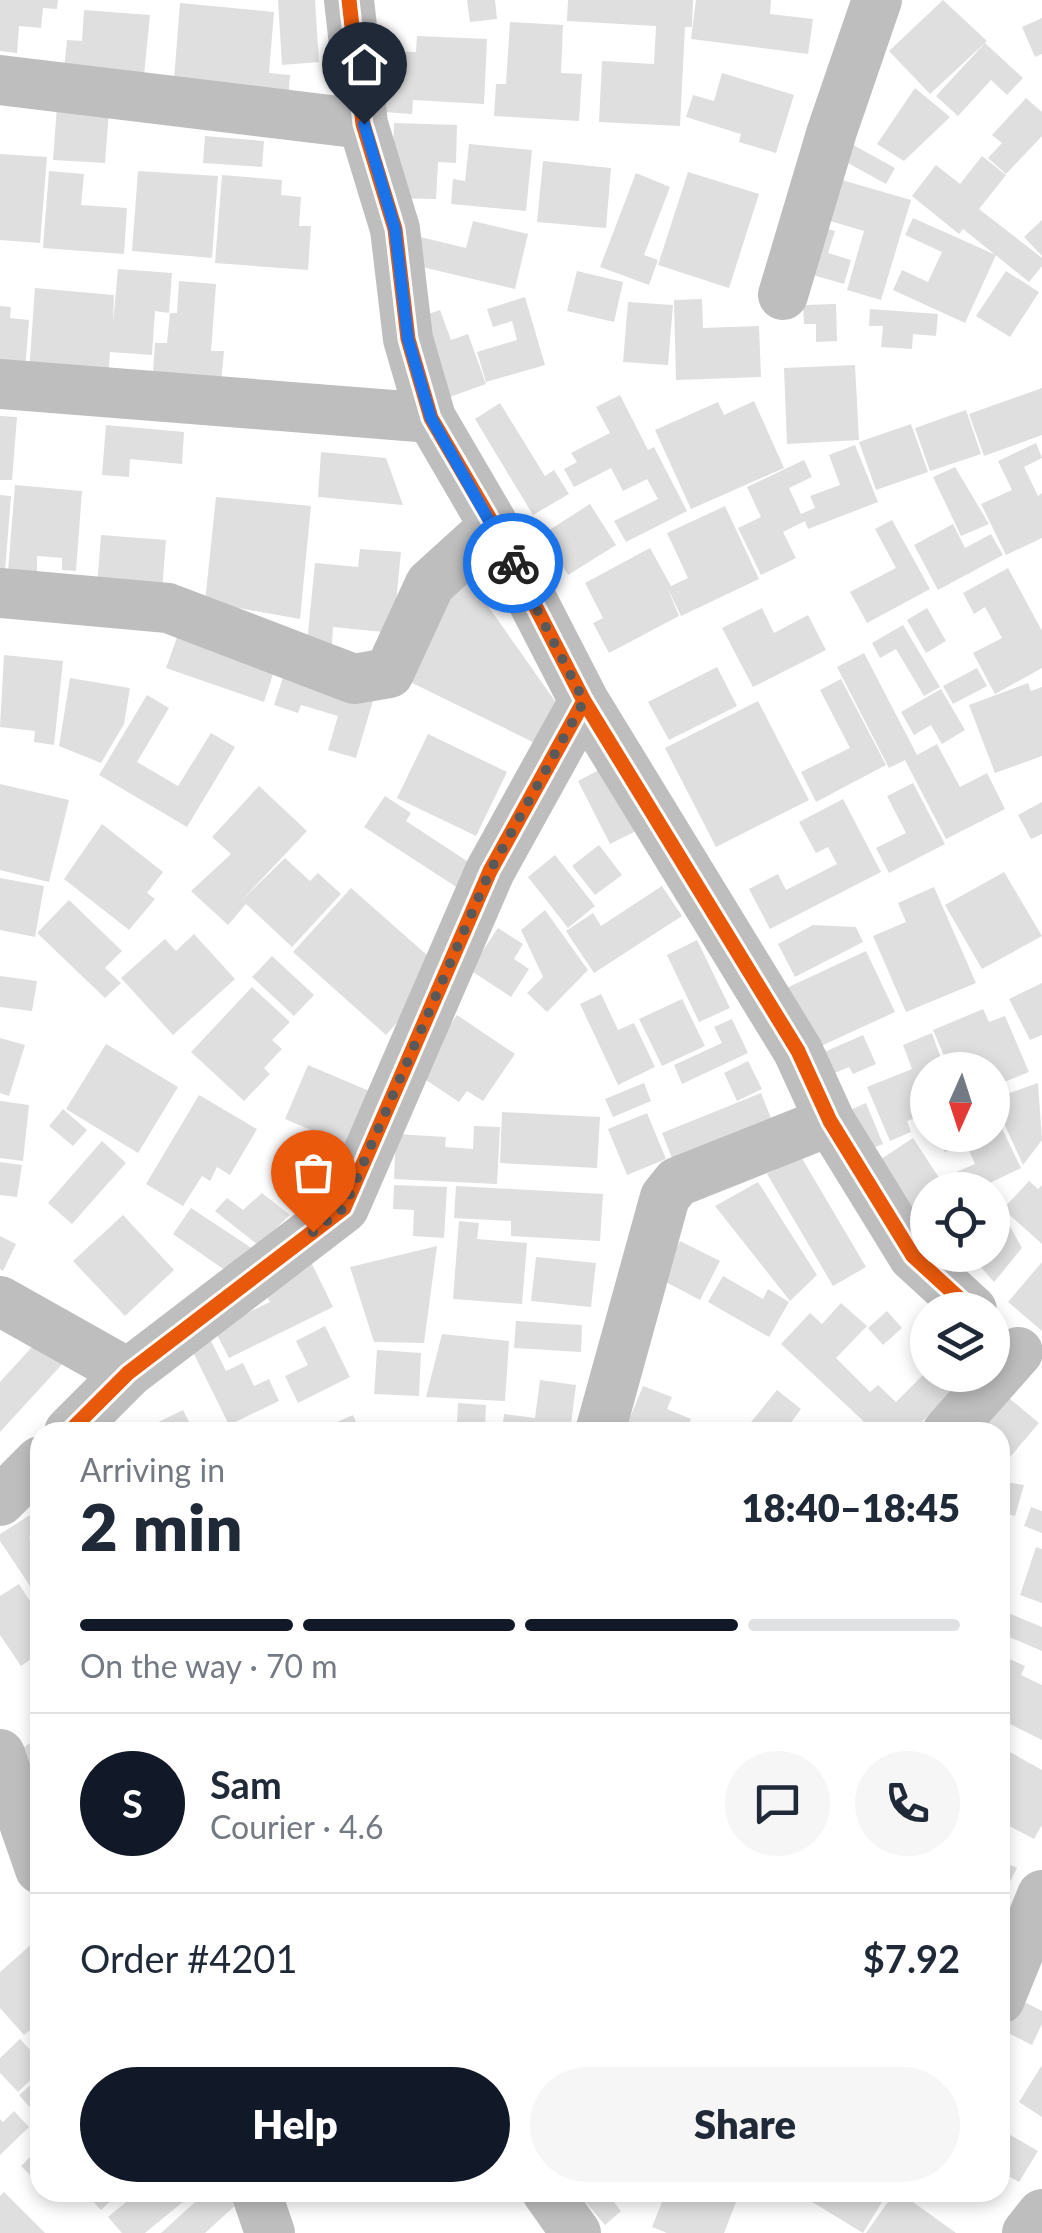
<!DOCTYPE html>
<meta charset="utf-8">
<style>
body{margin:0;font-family:Lato,sans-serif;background:#f6f6f7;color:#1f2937;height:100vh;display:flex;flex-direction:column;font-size:38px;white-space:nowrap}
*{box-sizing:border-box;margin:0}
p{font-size:32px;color:#747a83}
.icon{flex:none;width:55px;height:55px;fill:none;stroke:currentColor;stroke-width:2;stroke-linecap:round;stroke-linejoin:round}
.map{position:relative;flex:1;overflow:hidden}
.drawer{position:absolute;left:30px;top:1422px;width:980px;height:780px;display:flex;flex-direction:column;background:#fff;border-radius:30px;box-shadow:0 5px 15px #0003}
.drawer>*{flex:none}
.needle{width:65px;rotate:183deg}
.tools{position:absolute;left:910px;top:1052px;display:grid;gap:20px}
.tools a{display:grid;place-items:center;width:100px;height:100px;border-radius:50%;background:#fff;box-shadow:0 5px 15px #0003;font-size:50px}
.pin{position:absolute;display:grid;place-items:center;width:85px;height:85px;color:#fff;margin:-102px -42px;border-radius:50% 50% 50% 0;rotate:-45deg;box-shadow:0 0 10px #0007}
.pin .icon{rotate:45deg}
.courier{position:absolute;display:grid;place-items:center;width:100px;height:100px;margin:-50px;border:8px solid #1a73e8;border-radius:50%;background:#fff;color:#222;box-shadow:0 2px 12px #0007}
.overview em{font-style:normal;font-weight:800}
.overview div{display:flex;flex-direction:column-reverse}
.overview{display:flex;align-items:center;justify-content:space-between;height:170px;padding:0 50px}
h1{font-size:65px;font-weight:800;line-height:75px}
.bar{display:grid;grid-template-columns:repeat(4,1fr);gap:15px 10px;align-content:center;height:120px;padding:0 50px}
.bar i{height:12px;border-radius:8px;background:#e0e1e3}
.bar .on{background:#111827}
.bar p{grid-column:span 4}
.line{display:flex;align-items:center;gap:25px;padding:0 50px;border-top:2px solid #e0e1e3}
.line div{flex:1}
.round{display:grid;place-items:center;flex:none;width:105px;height:105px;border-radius:52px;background:#f6f6f7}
.primary-button{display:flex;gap:20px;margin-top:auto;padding:20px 50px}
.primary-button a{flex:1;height:115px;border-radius:60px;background:#111827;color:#fff;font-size:40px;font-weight:800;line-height:115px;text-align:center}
.primary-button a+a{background:#f6f6f7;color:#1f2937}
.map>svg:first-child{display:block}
.building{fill:#dfdfdf}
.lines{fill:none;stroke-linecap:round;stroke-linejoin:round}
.minor{stroke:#bebebe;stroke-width:50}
.cycleway-casing{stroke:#fff;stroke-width:21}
.cycleway{stroke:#e8590c;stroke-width:15}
.done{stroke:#595959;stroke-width:10;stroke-dasharray:0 18}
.route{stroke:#1a73e8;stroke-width:12}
</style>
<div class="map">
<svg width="1042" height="2233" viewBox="0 0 1042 2233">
<rect width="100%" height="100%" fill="#fff"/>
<path class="building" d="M 0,0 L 58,0 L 57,9 L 43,8 L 41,28 L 19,26 L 17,53 L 0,51 Z
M 278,0 L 315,0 L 319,62 L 282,65 Z
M 467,0 L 495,0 L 497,19 L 470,22 Z
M 568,0 L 693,0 L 692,27 L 685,27 L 680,126 L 599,122 L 602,61 L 654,64 L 656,26 L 567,21 Z
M 696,0 L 771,0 L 770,14 L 813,19 L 808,54 L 691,39 Z
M 943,0 L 987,41 L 930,94 L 889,51 Z
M 180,3 L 274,12 L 269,73 L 290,75 L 288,101 L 173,92 Z
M 84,10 L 150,15 L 144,75 L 64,69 L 67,40 L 82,41 Z
M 1042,18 L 1042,54 L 1035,57 L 1022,27 Z
M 510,22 L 563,25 L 561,73 L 582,74 L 579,121 L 494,116 L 496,84 L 506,84 Z
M 417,36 L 487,39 L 484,104 L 413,100 L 412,114 L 383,112 L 386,51 L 416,52 Z
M 985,43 L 1023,78 L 1007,95 L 991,80 L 958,116 L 936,96 Z
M 722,73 L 794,95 L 776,153 L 739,142 L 741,134 L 686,117 L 693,95 L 714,101 Z
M 915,88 L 950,117 L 904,161 L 877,144 Z
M 1026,98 L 1042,112 L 1042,136 L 1006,174 L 988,158 L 1002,143 L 992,135 Z
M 57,106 L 109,111 L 105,163 L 53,160 Z
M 394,123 L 457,125 L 456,163 L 438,162 L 436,199 L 391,198 Z
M 205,136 L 264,141 L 262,167 L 203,163 Z
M 846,141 L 895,168 L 886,184 L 837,157 Z
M 469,144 L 532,150 L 526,211 L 451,204 L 453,179 L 465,181 Z
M 0,154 L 47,157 L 40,243 L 0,240 Z
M 982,156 L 1006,175 L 979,209 L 1042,258 L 1042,266 L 1029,282 L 963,229 L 959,234 L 912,196 L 936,165 L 960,184 Z
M 543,161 L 611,168 L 606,228 L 537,222 Z
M 49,171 L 84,174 L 81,205 L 127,208 L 124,254 L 43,248 Z
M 138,171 L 218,176 L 212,258 L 132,251 Z
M 688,172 L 759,194 L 729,288 L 658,265 Z
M 636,173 L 670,187 L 644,255 L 658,260 L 649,285 L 600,267 Z
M 222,175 L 282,180 L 281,195 L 301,197 L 299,226 L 311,226 L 308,270 L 215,263 Z
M 842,180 L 911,200 L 881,300 L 847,290 L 864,231 L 830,221 Z
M 913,218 L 996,255 L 965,323 L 893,290 L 902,270 L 928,282 L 942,252 L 905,235 Z
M 1042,220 L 1042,256 L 1024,237 Z
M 473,221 L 528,234 L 515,289 L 405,263 L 412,235 L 466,248 Z
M 813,225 L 835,231 L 828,253 L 851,260 L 844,284 L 799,271 Z
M 118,269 L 172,273 L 169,313 L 155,311 L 152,355 L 110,352 L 108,379 L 29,373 L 35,288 L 114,295 L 113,324 Z
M 577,271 L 623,282 L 614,322 L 567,311 Z
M 1006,271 L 1039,292 L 1010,337 L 976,316 Z
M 179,281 L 216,284 L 211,351 L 224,351 L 220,394 L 152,388 L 155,343 L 167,343 L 170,313 L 177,313 Z
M 525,297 L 545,365 L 486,382 L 477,352 L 517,340 L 512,321 L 493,327 L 487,309 Z
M 702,299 L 703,328 L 759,326 L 761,377 L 676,380 L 674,300 Z
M 628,302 L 673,305 L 668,365 L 623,362 Z
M 836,304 L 837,341 L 816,342 L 816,324 L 804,324 L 803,305 Z
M 0,306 L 11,307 L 10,318 L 29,320 L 25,371 L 0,369 Z
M 870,309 L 938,314 L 936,336 L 913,334 L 912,349 L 881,347 L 883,326 L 869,326 Z
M 440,310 L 451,340 L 468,334 L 486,384 L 444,399 L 414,319 Z
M 855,365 L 859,440 L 787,444 L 784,368 Z
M 1042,388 L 1042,435 L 984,456 L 969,414 Z
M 620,395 L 648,450 L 654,447 L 687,511 L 626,542 L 614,521 L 658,499 L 647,479 L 623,491 L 611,468 L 574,487 L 564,469 L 577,462 L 571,453 L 610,433 L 596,407 Z
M 754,401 L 784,468 L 691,509 L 655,430 L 718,402 L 724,415 Z
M 500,403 L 545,476 L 554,470 L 569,494 L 533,515 L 475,419 Z
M 966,410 L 981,454 L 930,471 L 915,428 Z
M 0,416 L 17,417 L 12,480 L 0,480 Z
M 911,424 L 928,472 L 876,490 L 859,442 Z
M 106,425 L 184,432 L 182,464 L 130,459 L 129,477 L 102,475 Z
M 1036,443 L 1042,458 L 1024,467 L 1038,496 L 1042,493 L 1042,538 L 1006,555 L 981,504 L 1012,490 L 998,461 Z
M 855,445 L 878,502 L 808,529 L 805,521 L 783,532 L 796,558 L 761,575 L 738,528 L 761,517 L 747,487 L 804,460 L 812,477 L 789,488 L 801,514 L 815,508 L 810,496 L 840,485 L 829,455 Z
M 321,452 L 386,458 L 403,505 L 318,497 Z
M 955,467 L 989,524 L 961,536 L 933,477 Z
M 15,485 L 82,491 L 76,571 L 62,570 L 62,558 L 37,556 L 37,573 L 8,571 Z
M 0,495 L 11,496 L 5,571 L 0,571 Z
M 216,497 L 311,506 L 300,619 L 205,602 Z
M 590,504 L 616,545 L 568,575 L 543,534 Z
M 725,506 L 759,579 L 681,616 L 667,587 L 679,616 L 609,653 L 593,623 L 603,618 L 585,583 L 650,548 L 671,586 L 688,578 L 667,533 Z
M 892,520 L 930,589 L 867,623 L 850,592 L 896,568 L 875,529 Z
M 953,524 L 965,548 L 991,534 L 1003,555 L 938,590 L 914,545 Z
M 101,535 L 166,540 L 162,591 L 97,587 Z
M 360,549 L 401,552 L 393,633 L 333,627 L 332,646 L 307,643 L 315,563 L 358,567 Z
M 459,565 L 562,711 L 543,747 L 404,679 Z
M 1008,568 L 1042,631 L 1042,668 L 995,694 L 973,653 L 1002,638 L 985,607 L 974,614 L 963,593 Z
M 762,608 L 774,633 L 808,615 L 826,650 L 753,687 L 722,628 Z
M 927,608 L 946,641 L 926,653 L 907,620 Z
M 903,625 L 940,687 L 924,696 L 896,649 L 880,658 L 872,643 Z
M 179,632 L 276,665 L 264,702 L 166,668 Z
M 864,653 L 917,755 L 937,744 L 960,787 L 987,773 L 1005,809 L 946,839 L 905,760 L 889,768 L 837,667 Z
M 4,655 L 63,661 L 54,745 L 34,742 L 35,731 L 0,727 Z
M 717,667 L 737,706 L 669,740 L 648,702 Z
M 286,668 L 375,694 L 356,758 L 328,750 L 338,716 L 301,705 L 298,713 L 274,705 Z
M 977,668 L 987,686 L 953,704 L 943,686 Z
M 70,678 L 130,688 L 124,724 L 101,763 L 59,746 Z
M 841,679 L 886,765 L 816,802 L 801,772 L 850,748 L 820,690 Z
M 1028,683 L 1031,691 L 1042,687 L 1042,756 L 995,773 L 969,705 Z
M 941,689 L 965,730 L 942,744 L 931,725 L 914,735 L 901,712 Z
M 147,695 L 169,708 L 137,762 L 178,786 L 211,733 L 235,747 L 187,827 L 99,775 Z
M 758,701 L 809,800 L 716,847 L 665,748 Z
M 428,734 L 507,772 L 476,836 L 397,798 Z
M 614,762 L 646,826 L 610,844 L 578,781 Z
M 913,783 L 945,844 L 889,873 L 876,848 L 906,833 L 887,796 Z
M 0,784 L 69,800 L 49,882 L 0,870 Z
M 259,786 L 307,831 L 241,901 L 285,858 L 310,881 L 318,873 L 341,894 L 292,947 L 246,904 L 228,925 L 191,891 L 231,854 L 212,837 Z
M 385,796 L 411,813 L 406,821 L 476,867 L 461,890 L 364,827 Z
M 843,799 L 881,872 L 770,929 L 749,889 L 778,874 L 786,890 L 837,864 L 828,847 L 816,853 L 799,822 Z
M 1042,802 L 1042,834 L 1031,839 L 1018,815 Z
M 102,824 L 163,872 L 147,893 L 155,899 L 129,930 L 64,879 Z
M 599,845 L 622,875 L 595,895 L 572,866 Z
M 555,855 L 595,906 L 568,928 L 528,877 Z
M 1004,872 L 1042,936 L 982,969 L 945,905 Z
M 0,878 L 44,886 L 35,937 L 0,930 Z
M 662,886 L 682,916 L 594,973 L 566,931 L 593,913 L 601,926 Z
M 934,887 L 976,983 L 906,1012 L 873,936 L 906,922 L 898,903 Z
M 351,888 L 444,970 L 386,1035 L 293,952 Z
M 69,900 L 122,951 L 105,968 L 121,983 L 105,998 L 37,933 Z
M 545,910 L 588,970 L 547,1012 L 527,993 L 543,977 L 521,930 Z
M 813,925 L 856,927 L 863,942 L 795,977 L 778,944 Z
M 498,928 L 523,944 L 514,959 L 529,969 L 511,997 L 470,970 Z
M 194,934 L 235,979 L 173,1035 L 121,978 L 165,939 L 176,951 Z
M 697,940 L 730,1008 L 699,1022 L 667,955 Z
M 866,951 L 895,1012 L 808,1052 L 780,991 Z
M 272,956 L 314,995 L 294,1016 L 252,977 Z
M 0,976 L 37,981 L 32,1011 L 0,1007 Z
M 1042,983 L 1042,1035 L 1030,1040 L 1009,999 Z
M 252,987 L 290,1022 L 272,1040 L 282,1049 L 264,1068 L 270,1074 L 244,1101 L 191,1052 Z
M 601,994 L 618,1030 L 634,1023 L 655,1067 L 618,1085 L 580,1004 Z
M 682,999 L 705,1046 L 662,1066 L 639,1019 Z
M 983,1009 L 989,1022 L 1005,1016 L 1029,1072 L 992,1087 L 992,1070 L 950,1070 L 933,1030 Z
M 457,1015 L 515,1054 L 483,1101 L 467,1091 L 459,1102 L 417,1074 Z
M 732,1019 L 748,1053 L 682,1084 L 674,1065 L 722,1043 L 714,1027 Z
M 932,1033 L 945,1070 L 928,1070 L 928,1113 L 907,1121 L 911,1132 L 890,1141 L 867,1087 L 912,1069 L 903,1045 Z
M 863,1035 L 876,1064 L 853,1074 L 849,1067 L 823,1078 L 813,1057 Z
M 0,1038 L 25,1045 L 9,1096 L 0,1093 Z
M 106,1044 L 178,1087 L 138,1153 L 66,1109 Z
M 748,1061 L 762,1089 L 737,1101 L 724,1073 Z
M 308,1065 L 374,1093 L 351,1147 L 285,1119 Z
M 644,1083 L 651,1101 L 613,1117 L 605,1099 Z
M 1038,1083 L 1042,1140 L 1023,1165 L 993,1099 Z
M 761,1093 L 771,1118 L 672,1158 L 662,1133 Z
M 199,1095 L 257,1129 L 230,1175 L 217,1167 L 210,1181 L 202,1176 L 183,1206 L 146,1184 Z
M 0,1101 L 29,1105 L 23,1161 L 0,1158 Z
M 866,1103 L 883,1144 L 858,1154 L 841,1114 Z
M 992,1108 L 1021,1168 L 975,1190 L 956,1190 L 949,1175 L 975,1164 L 966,1143 L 945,1152 L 937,1135 L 992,1135 Z
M 63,1109 L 87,1130 L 73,1146 L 49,1126 Z
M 502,1112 L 600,1117 L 597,1168 L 500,1163 Z
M 647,1113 L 666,1159 L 627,1175 L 608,1129 Z
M 474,1126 L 500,1127 L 497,1184 L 394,1179 L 396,1134 L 446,1137 L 445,1147 L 473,1149 Z
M 913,1138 L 947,1190 L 928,1190 L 928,1229 L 921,1233 L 875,1163 Z
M 102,1141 L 126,1163 L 72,1224 L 48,1203 Z
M 800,1155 L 866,1267 L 833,1286 L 767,1174 Z
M 0,1162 L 22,1165 L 17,1197 L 0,1195 Z
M 1029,1181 L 1038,1189 L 1042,1185 L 1042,1244 L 1003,1209 Z
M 758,1182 L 817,1275 L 790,1301 L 715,1206 Z
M 394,1185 L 447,1187 L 444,1238 L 413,1236 L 414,1210 L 393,1209 Z
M 456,1186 L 603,1194 L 600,1241 L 511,1236 L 511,1221 L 454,1218 Z
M 262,1193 L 290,1215 L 258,1245 L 215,1211 L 227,1198 L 243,1210 Z
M 996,1201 L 1022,1248 L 994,1282 L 970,1255 L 992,1255 Z
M 191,1208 L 253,1249 L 229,1273 L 173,1234 Z
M 123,1215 L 174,1270 L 125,1316 L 73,1261 Z
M 459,1221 L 479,1223 L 477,1239 L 527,1243 L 522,1304 L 453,1299 Z
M 0,1236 L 16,1244 L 3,1271 L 0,1269 Z
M 680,1241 L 720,1261 L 700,1300 L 660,1279 Z
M 437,1246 L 424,1343 L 374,1342 L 350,1267 Z
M 536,1257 L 596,1263 L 591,1307 L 531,1301 Z
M 311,1262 L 333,1307 L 229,1358 L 214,1329 L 270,1302 L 262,1286 Z
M 1042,1262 L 1042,1331 L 1008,1302 Z
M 723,1276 L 763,1299 L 768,1289 L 789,1302 L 769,1337 L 708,1302 Z
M 841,1303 L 867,1326 L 836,1358 L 870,1392 L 878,1385 L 896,1402 L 928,1370 L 928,1375 L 955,1375 L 961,1382 L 912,1432 L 875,1432 L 781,1344 L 810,1313 L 822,1324 Z
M 887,1311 L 902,1328 L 883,1345 L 868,1328 Z
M 516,1321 L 582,1325 L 581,1352 L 514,1348 Z
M 325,1326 L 350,1377 L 298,1403 L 285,1376 L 308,1365 L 296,1341 Z
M 442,1334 L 509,1341 L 505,1401 L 426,1397 Z
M 41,1337 L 66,1360 L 0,1432 L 0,1382 Z
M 211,1341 L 226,1371 L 243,1363 L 254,1386 L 269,1379 L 279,1401 L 229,1425 L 192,1350 Z
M 377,1350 L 421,1353 L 419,1396 L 374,1394 Z
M 540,1380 L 576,1385 L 570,1432 L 502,1432 L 504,1414 L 535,1418 Z
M 643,1386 L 672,1397 L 667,1409 L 691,1419 L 686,1432 L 624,1432 Z
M 777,1390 L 801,1409 L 787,1428 L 793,1432 L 743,1432 Z
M 1003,1393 L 1039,1423 L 1005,1463 L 1000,1459 L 1000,1432 L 969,1432 Z
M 458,1403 L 486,1405 L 485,1426 L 457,1424 Z
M 183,1410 L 194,1432 L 138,1432 Z
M 353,1415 L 360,1432 L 333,1432 L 330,1425 Z
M 1000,1481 L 1024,1485 L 1015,1516 L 1000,1512 Z
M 1031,1507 L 1042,1511 L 1042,1533 L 1024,1526 Z
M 30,1515 L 40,1530 L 29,1537 L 40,1554 L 40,1601 L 0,1541 L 0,1534 Z
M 1036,1547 L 1042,1549 L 1042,1603 L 1020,1595 Z
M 19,1584 L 40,1617 L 40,1653 L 21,1666 L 0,1635 L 0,1596 Z
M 1006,1612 L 1042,1627 L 1042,1651 L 1000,1633 Z
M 1005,1657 L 1025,1666 L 1021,1675 L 1042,1685 L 1042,1740 L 1000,1719 L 1000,1666 Z
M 40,1736 L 40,1794 L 13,1755 Z
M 1008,1751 L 1042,1770 L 1042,1825 L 1034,1839 L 1000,1821 L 1000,1759 Z
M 1000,1860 L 1017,1868 L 1000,1901 Z
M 33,1943 L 40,1950 L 40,2022 L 24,2035 L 0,2008 L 0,1972 Z
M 1013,1996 L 1042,2011 L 1042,2024 L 1032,2045 L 1000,2029 Z
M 20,2039 L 35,2055 L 40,2050 L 40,2071 L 18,2092 L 0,2073 L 0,2058 Z
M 1042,2065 L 1042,2117 L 1019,2102 Z
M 40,2077 L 40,2104 L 32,2110 L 19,2095 Z
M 14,2111 L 29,2127 L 0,2155 L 0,2119 L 3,2122 Z
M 1000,2129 L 1038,2151 L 1019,2182 L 1000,2171 Z
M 35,2152 L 40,2157 L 36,2181 L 21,2166 Z
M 4,2192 L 45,2233 L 0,2233 L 0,2196 Z
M 84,2192 L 120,2192 L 101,2210 Z
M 138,2192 L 195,2192 L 145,2233 L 122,2233 L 108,2217 Z
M 206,2192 L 228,2192 L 238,2203 L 205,2233 L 161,2233 Z
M 577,2192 L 606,2192 L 621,2211 L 605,2225 Z
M 666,2192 L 740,2192 L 724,2233 L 667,2233 L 652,2227 Z
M 814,2192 L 888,2192 L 863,2233 L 809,2200 Z
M 895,2192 L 899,2192 L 956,2233 L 866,2233 Z"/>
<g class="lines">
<path class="minor" d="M 349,0 L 363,124 L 395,229 L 408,339 L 431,418 L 494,526 L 584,701 L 798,1051 L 830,1121 L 913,1256 L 972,1310
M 0,80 L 363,124
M 783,295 L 832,131 L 877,0
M 0,384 L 431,418
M 0,593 L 168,608 L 354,679 L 389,673 L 430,584 L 494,526
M 0,1301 L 128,1373
M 69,1432 L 128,1373 L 344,1208 L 490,871 L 584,701
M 600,1432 L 665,1197 L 677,1182 L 830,1121
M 947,1432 L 1018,1352
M 0,1501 L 40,1461
M 0,1754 L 40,1869
M 1000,1999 L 1042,1895
M 256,2192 L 270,2233
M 547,2192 L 576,2233
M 1027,2233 L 1042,2214"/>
<g class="cycleway-casing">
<path id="cycleway" d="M 349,0 L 363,124 L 395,229 L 408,339 L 431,418 L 494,526 L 584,701 L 798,1051 L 830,1121 L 913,1256 L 972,1310
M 69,1432 L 128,1373 L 344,1208 L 490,871 L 584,701"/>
</g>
<use href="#cycleway" class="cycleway"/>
</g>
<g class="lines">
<path class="done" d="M 313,1232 L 344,1208 L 490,871 L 584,701 L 513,563"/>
<path class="route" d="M 364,124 L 395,229 L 408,339 L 431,418 L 513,563"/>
</g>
</svg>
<div class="tools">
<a><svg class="needle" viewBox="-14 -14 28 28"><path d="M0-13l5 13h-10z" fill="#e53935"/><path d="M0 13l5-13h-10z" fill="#747a83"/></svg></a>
<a><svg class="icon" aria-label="locate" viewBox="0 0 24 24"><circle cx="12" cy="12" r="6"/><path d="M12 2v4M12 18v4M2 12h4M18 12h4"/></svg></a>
<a><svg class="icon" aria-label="layers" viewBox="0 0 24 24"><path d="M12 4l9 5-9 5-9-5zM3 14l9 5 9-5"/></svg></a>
</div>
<div class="pin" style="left:313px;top:1232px;background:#ea580c"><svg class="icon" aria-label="bag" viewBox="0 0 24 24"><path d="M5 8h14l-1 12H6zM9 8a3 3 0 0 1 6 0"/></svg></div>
<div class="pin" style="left:364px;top:124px;background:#1f2937"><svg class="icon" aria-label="home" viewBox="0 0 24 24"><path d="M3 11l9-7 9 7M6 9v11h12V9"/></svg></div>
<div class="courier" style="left:513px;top:563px"><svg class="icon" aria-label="bike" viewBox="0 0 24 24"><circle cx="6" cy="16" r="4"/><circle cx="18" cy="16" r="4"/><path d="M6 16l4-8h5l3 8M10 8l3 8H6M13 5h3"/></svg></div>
<section class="drawer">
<div class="overview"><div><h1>2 min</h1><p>Arriving in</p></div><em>18:40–18:45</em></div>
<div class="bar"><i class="on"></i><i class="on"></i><i class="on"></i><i></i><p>On the way · 70 m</p></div>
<div class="line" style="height:180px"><b class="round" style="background:#111827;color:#fff">S</b><div><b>Sam</b><p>Courier · 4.6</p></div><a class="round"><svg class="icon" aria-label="chat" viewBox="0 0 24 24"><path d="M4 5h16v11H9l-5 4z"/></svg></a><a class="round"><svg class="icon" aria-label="phone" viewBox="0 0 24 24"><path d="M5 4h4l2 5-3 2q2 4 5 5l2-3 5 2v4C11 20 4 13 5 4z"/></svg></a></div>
<div class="line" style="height:130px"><div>Order #4201</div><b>$7.92</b></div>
<div class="primary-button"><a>Help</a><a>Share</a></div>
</section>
</div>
